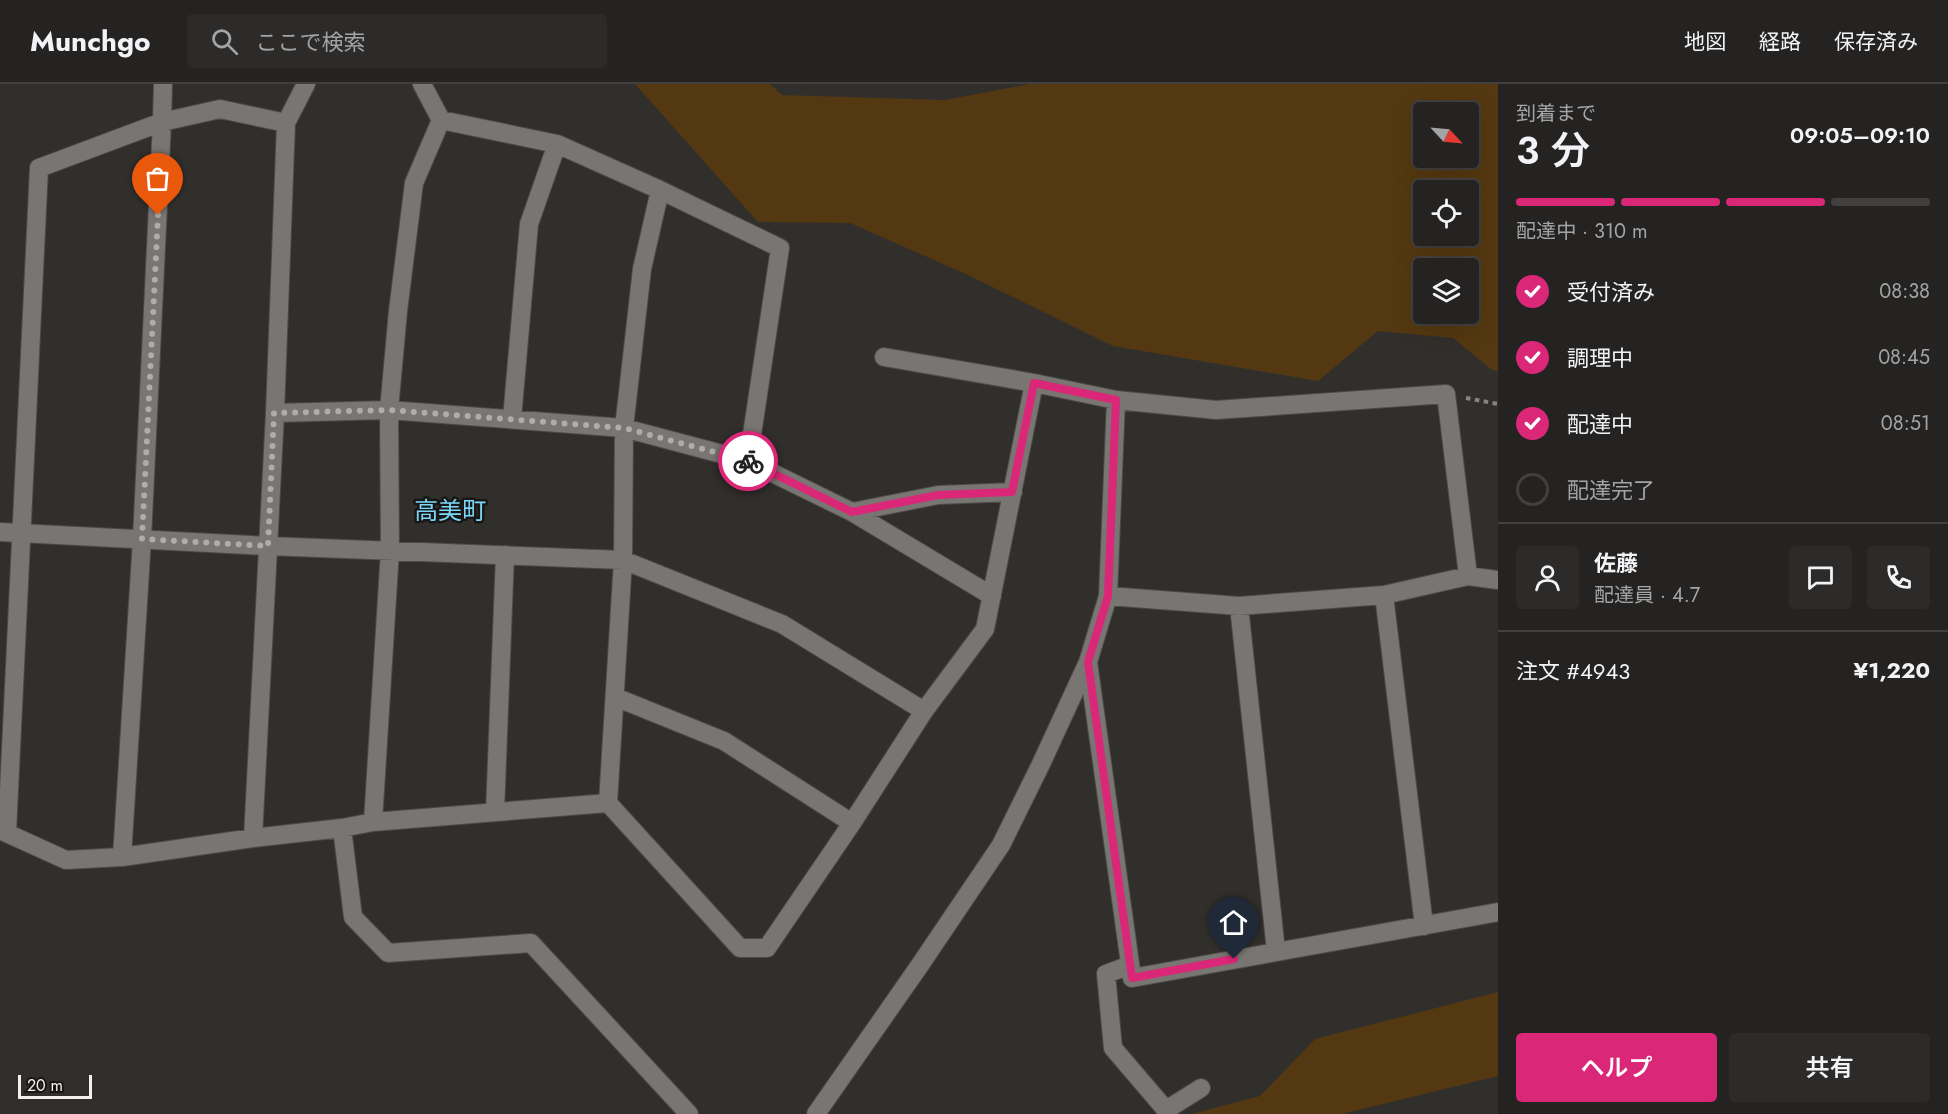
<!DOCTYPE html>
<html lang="ja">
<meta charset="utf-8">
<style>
body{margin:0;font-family:Jost,"Noto Sans JP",sans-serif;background:#2d2b2a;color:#f1f3f6;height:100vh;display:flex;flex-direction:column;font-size:22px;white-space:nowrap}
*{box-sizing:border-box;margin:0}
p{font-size:20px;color:#a3a4a5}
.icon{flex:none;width:33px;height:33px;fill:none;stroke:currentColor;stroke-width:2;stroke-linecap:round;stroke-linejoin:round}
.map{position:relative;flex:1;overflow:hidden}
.details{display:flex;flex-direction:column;background:#252321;width:450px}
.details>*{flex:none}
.needle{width:39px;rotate:116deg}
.fabs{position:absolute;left:1413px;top:18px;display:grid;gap:12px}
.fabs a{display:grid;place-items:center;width:66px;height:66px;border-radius:6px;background:#252321;box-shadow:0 6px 24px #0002,0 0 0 2px #42403f;font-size:30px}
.scale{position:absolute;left:18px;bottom:15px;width:74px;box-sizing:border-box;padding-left:6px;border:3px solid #f3f1f0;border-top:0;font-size:16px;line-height:21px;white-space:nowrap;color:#f3f1f0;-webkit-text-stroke:4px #181716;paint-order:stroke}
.pin{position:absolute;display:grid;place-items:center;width:51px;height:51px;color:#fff;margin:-62px -26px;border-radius:50% 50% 50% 0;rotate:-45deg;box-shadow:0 0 6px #0007}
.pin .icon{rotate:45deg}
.courier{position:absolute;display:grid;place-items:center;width:60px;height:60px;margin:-30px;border:4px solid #db2777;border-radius:50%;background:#fff;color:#222;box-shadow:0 2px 8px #0007}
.overview em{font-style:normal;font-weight:600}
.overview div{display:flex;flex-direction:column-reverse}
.overview{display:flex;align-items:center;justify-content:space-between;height:102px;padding:0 18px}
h1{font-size:39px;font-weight:600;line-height:45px}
.bar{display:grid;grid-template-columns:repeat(4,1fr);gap:9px 6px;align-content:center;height:72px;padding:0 18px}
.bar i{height:8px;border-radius:4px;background:#42403f}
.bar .current{background:#db2777}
.bar p{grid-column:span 4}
.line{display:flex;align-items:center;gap:15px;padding:0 18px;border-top:2px solid #42403f}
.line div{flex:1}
.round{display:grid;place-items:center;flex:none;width:63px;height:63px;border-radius:6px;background:#2d2b2a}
ol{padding:0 18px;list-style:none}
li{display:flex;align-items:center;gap:18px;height:66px}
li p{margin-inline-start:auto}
li .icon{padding:6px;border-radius:50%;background:#db2777;color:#fff;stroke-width:4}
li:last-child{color:#a3a4a5}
li i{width:33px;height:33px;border:3px solid #42403f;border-radius:50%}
.action{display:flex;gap:12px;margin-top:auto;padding:12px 18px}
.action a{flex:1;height:69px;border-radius:6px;background:#db2777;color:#fff;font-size:24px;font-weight:600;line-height:69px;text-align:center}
.action a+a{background:#2d2b2a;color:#f1f3f6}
header{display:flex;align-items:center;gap:36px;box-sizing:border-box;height:84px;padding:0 30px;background:#252321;border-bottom:2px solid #42403f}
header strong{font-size:28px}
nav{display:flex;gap:33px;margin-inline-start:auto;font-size:21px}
.search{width:420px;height:54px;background:#2d2b2a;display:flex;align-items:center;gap:15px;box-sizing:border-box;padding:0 21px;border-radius:6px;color:#a3a4a5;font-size:22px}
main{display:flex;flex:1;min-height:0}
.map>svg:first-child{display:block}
.green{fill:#543811;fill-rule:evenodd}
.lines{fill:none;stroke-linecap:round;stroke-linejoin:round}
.street-casing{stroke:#4d4b4a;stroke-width:20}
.secondary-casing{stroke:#4d4b4a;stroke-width:20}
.path{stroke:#868482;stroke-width:4;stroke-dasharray:4.5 4.5;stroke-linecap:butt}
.street{stroke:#787572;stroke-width:18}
.secondary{stroke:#787572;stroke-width:18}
.done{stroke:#afadab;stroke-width:6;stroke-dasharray:0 10.8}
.route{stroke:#db2777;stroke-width:8}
.labels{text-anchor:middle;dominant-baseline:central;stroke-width:5;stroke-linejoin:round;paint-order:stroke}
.neighbourhood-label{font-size:24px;fill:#7ad8f8;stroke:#181716}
</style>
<header>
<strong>Munchgo</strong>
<div class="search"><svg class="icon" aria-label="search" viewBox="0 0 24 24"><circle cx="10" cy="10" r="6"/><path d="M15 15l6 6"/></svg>ここで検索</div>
<nav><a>地図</a><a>経路</a><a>保存済み</a></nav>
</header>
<main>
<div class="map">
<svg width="1498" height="1030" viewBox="0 0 1498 1030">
<rect width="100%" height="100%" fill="#312f2c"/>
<path class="green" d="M 635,0 L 770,0 L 782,11 L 945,16 L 1030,0 L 1498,0 L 1498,287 L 1492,286 L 1453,254 L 1378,247 L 1318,297 L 1113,262 L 968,191 L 850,139 L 758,138 ZM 1424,28 L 1468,28 L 1468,74 L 1424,74 ZM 1424,106 L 1468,106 L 1468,152 L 1424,152 ZM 1424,184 L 1468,184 L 1468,230 L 1424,230 Z
M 1498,908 L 1498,992 L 1342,1030 L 1192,1030 L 1260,1012 L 1315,955 Z"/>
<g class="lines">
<g class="street-casing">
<path id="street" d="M 163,0 L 162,38 L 220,25 L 286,39
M 422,0 L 441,36 L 557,60 L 660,106 L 780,164 L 748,377 L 852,428 L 992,512
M 884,273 L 1034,299
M 275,329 L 389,326 L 624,344 L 748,377
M 512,335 L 529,140 L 557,60
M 852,428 L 938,411 L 1013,408
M 268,462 L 623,476 L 782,540 L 924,627
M 1384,511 L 1424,842
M 1108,512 L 1116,316
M 1239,522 L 1276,867
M 1088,578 L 1132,894 L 1498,828
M 615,613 L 724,657 L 852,739
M 608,719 L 623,476 L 624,344 L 642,185 L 660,106
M 495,728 L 505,471
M 373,738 L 390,466 L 389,326 L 398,227 L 414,99 L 441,36
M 342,744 L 353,833 L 388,869 L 531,859 L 689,1030
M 0,746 L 66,776 L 122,773 L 253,754 L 342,744 L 373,738 L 608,719 L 740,864 L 767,864 L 852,739 L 924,627 L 985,545 L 1034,299 L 1116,316 L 1216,326 L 1446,310 L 1468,492
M 7,748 L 39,84 L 162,38 L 142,455 L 122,773
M 253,754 L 275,329 L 286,39 L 306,0
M 1130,881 L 1106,890 L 1113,964 L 1166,1026 L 1201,1004
M 816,1030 L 920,881 L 1001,761 L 1041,680 L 1088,578 L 1108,512 L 1239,522 L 1384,511 L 1468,492 L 1498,496"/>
</g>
<g class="secondary-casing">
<path id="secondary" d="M 0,448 L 268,462"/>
</g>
<path class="path" d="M 1466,314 L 1498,320"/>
<use href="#street" class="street"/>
<use href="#secondary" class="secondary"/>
</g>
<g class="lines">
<path class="done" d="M 158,131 L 142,455 L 268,462 L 274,329 L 389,326 L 624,344 L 748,377"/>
<path class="route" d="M 748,377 L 852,428 L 938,411 L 1012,408 L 1034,299 L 1116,316 L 1108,512 L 1088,578 L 1132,894 L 1234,875"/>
</g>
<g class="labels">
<g class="neighbourhood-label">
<text x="450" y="426">高美町</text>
</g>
</g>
</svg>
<div class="fabs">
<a><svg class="needle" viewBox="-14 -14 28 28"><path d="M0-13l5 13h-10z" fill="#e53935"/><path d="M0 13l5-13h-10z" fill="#a3a4a5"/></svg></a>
<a><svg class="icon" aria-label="locate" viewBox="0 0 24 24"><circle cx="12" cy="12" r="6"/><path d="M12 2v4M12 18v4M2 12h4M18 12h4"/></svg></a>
<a><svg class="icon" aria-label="layers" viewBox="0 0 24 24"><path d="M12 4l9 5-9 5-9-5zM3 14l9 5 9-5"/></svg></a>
</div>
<div class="scale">20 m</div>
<div class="pin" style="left:158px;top:131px;background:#ea580c"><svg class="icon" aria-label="bag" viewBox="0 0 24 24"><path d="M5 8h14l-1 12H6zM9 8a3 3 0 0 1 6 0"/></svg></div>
<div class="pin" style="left:1234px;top:875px;background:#1f2937"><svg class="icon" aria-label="home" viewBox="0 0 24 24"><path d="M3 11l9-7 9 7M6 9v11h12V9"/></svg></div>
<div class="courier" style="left:748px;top:377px"><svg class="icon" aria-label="bike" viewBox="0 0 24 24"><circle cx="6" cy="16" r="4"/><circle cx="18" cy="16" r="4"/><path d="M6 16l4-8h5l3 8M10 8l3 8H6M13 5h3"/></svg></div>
</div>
<section class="details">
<div class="overview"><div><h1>3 分</h1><p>到着まで</p></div><em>09:05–09:10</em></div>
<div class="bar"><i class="current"></i><i class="current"></i><i class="current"></i><i></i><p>配達中 · 310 m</p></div>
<ol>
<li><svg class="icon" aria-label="check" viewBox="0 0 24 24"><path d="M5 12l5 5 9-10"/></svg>受付済み<p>08:38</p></li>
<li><svg class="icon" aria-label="check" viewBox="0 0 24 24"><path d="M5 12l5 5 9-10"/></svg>調理中<p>08:45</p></li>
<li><svg class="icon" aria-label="check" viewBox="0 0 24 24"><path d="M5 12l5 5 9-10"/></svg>配達中<p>08:51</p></li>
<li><i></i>配達完了</li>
</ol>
<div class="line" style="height:108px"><a class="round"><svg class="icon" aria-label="person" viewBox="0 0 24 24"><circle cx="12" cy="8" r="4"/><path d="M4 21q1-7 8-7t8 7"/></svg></a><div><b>佐藤</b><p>配達員 · 4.7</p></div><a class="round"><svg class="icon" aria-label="chat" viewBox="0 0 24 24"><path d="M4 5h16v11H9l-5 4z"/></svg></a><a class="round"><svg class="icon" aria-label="phone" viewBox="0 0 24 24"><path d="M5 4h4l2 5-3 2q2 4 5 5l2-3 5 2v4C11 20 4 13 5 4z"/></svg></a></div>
<div class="line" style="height:78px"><div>注文 #4943</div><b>¥1,220</b></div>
<div class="action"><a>ヘルプ</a><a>共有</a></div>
</section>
</main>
